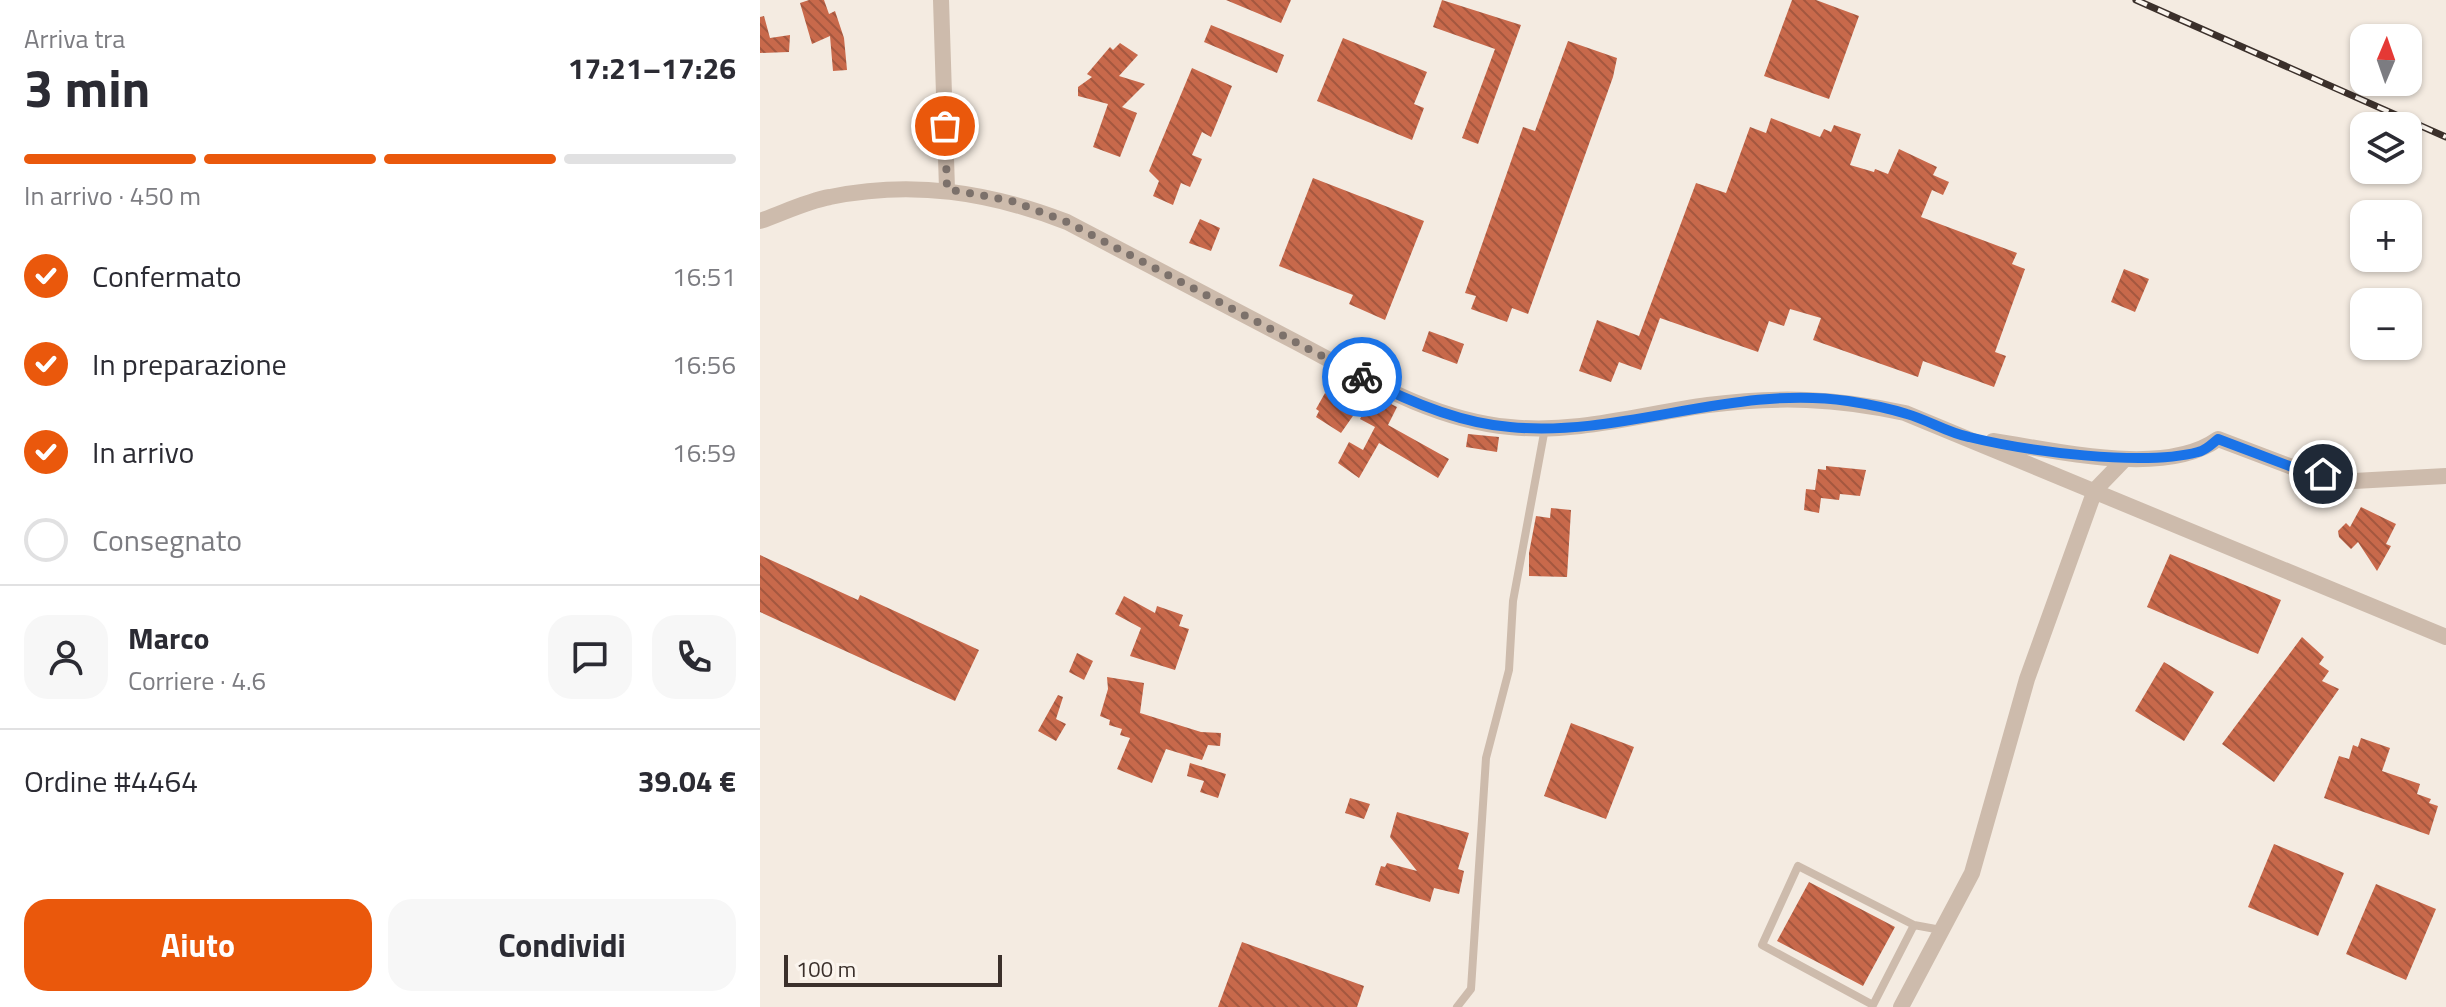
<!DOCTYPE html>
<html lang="it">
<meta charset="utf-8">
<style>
body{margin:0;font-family:"Titillium Web",sans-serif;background:#f7f7f7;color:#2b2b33;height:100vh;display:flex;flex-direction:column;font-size:30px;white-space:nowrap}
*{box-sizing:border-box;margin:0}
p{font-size:26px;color:#7c7c81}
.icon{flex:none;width:44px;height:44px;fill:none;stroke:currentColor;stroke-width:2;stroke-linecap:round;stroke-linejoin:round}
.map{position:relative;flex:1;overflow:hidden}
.panel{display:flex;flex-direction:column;background:#fff;width:760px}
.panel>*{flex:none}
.needle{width:52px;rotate:2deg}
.controls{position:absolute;left:1590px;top:24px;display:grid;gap:16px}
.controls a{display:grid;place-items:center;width:72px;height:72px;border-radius:16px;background:#fff;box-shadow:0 2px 6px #0004;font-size:40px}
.scale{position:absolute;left:24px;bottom:20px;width:218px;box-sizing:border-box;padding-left:8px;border:4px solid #3b302b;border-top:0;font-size:22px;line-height:28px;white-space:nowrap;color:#3b302b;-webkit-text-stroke:6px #fbf5ee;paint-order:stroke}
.pin{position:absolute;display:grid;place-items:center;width:68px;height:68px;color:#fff;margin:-34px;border:4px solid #fff;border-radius:50%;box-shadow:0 2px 8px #0007}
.courier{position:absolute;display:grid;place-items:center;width:80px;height:80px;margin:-40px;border:6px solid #1a73e8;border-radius:50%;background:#fff;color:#222;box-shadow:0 2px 10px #0007}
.overview em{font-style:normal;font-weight:700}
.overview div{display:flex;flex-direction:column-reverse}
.overview{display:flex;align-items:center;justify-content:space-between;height:136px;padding:0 24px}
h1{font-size:52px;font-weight:700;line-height:60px}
.bar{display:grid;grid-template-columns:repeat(4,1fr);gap:12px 8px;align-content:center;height:96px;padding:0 24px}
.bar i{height:10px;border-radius:6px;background:#e1e1e2}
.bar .on{background:#ea580c}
.bar p{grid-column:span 4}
.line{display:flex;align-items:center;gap:20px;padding:0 24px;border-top:2px solid #e1e1e2}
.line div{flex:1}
.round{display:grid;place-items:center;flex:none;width:84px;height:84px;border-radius:24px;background:#f7f7f7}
ol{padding:0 24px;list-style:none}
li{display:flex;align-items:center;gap:24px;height:88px}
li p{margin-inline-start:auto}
li .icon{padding:8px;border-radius:50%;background:#ea580c;color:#fff;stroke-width:4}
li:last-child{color:#7c7c81}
li i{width:44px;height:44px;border:4px solid #e1e1e2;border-radius:50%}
.action{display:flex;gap:16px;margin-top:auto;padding:16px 24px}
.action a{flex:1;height:92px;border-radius:24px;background:#ea580c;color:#fff;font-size:32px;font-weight:700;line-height:92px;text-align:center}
.action a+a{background:#f7f7f7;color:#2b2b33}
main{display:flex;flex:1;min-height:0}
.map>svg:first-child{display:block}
.building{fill:url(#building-back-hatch)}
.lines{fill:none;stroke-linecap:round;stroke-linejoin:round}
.lane{stroke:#cdbbac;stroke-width:8}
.street{stroke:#cdbbac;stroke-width:16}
.rail-casing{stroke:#3b302b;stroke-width:7}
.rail{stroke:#fbf5ee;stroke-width:4;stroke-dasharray:12;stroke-linecap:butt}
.done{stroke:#7c716b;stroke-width:8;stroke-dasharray:0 14.4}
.route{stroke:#1a73e8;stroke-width:10}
</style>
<main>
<section class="panel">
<div class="overview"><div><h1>3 min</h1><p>Arriva tra</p></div><em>17:21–17:26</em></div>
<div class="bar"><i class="on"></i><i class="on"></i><i class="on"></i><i></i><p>In arrivo · 450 m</p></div>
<ol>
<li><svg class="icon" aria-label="check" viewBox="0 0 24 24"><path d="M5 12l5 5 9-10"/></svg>Confermato<p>16:51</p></li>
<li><svg class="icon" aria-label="check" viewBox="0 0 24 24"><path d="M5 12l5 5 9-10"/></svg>In preparazione<p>16:56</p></li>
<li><svg class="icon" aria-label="check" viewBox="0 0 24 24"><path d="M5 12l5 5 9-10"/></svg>In arrivo<p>16:59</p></li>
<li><i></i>Consegnato</li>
</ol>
<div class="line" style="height:144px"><a class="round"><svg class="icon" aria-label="person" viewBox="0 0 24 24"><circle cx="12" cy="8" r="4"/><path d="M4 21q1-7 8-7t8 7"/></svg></a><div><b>Marco</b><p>Corriere · 4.6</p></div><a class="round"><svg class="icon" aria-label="chat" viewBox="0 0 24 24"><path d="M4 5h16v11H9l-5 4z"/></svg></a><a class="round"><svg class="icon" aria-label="phone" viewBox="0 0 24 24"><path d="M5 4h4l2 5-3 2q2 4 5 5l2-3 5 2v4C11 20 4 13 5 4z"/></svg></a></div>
<div class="line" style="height:104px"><div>Ordine #4464</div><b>39.04 €</b></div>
<div class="action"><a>Aiuto</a><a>Condividi</a></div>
</section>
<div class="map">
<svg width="1686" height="1007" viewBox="0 0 1686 1007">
<defs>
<pattern id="building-back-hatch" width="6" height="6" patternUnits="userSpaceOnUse" patternTransform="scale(2)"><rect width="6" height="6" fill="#c8694b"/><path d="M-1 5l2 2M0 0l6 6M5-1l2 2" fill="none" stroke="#a4573f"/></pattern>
</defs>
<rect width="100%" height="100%" fill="#f4ebe1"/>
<path class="building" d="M 49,0 L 64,0 L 69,14 L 75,11 L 84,38 L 87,70 L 73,71 L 70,36 L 52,44 L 40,3 Z
M 466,0 L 531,0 L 521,23 Z
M 682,0 L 761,25 L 718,144 L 702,138 L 735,49 L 673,27 Z
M 1032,0 L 1056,0 L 1099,16 L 1069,99 L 1004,76 Z
M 4,16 L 10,38 L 30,35 L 29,52 L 0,53 L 0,17 Z
M 451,25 L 524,55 L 517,73 L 444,42 Z
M 583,38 L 667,72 L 654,104 L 664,108 L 652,140 L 557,101 Z
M 808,41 L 857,58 L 853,77 L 768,314 L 752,308 L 747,322 L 711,309 L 716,296 L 705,293 L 763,127 L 775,131 Z
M 360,43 L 378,55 L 359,76 L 385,84 L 362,107 L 377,113 L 360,157 L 333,147 L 348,104 L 318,96 L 318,87 L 332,77 L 327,74 L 350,47 L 353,50 Z
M 432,68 L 472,86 L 451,137 L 442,132 L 432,155 L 442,159 L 430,187 L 421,183 L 413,205 L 393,196 L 399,181 L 389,171 Z
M 1011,118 L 1060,137 L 1064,129 L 1071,132 L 1074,125 L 1101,134 L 1090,165 L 1114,172 L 1115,169 L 1128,174 L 1139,149 L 1177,167 L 1173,175 L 1189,182 L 1183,195 L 1172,190 L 1161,217 L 1257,253 L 1252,264 L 1265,269 L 1235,352 L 1246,356 L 1234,387 L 1163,361 L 1158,377 L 1053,340 L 1061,318 L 1030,309 L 1024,326 L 1009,321 L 998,352 L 900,318 L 881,370 L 859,362 L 851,382 L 819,371 L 837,320 L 879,336 L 936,183 L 966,193 L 990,127 L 1006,133 Z
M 553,178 L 664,221 L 625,320 L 589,304 L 593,295 L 519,266 Z
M 440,219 L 460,228 L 451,251 L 429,243 Z
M 1364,269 L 1389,279 L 1375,312 L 1351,302 Z
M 669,331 L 704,344 L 697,364 L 662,351 Z
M 565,393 L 595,413 L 581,433 L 556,417 L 559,411 L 556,409 Z
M 613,395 L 637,407 L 628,425 L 689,459 L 678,478 L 619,443 L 599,478 L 578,463 L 589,442 L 603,450 L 615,427 L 600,419 Z
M 708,434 L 739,437 L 737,452 L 706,447 Z
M 1066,466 L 1106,470 L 1100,496 L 1080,494 L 1079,500 L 1061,498 L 1059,513 L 1044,510 L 1046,489 L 1055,490 L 1058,469 L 1066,470 Z
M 1601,507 L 1636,524 L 1626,544 L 1631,546 L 1617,571 L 1598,542 L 1591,549 L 1579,537 L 1578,531 L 1586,523 L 1590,527 Z
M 791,508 L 811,510 L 807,577 L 769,576 L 769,553 L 776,516 L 790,518 Z
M 1410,554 L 1521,600 L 1498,654 L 1387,607 Z
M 0,555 L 98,600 L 100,595 L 219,650 L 195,701 L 0,612 Z
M 364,596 L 395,613 L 397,606 L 423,615 L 419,626 L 429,629 L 415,670 L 370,656 L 381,628 L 355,614 Z
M 1542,637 L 1564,657 L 1559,664 L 1569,671 L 1562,681 L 1579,689 L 1514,782 L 1462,744 Z
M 317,653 L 333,661 L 324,680 L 309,672 Z
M 1404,662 L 1454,692 L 1424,741 L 1375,711 Z
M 347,677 L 384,683 L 380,713 L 441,732 L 461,733 L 460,746 L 448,745 L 442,760 L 406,749 L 392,783 L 357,769 L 370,738 L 360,735 L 362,729 L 349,725 L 350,720 L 340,716 L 348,689 Z
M 298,695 L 303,697 L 296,719 L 306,724 L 296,741 L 278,731 Z
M 811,723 L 874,747 L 846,819 L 784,796 Z
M 1601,738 L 1630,748 L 1622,771 L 1660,784 L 1657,794 L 1671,799 L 1669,803 L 1678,806 L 1669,835 L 1564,798 L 1579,756 L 1589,759 L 1593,745 L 1598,747 Z
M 430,763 L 466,774 L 458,798 L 440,792 L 444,781 L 427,776 Z
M 590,798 L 610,804 L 604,819 L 585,813 Z
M 637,812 L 709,833 L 698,869 L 704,871 L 699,894 L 674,888 L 670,902 L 615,885 L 621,866 L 625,867 L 627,863 L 657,871 L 630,837 Z
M 1514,844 L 1584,873 L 1558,936 L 1488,907 Z
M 1049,882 L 1135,927 L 1103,986 L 1017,941 Z
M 1616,884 L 1676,909 L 1646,980 L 1586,954 Z
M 482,942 L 604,986 L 597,1007 L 458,1007 Z"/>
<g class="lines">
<path class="lane" d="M 1154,925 L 1113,1005 L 1002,945 L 1038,866 L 1154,925 L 1181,930
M 697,1007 L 711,989 L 726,758 L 749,670 L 753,601 L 785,428"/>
<path class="street" d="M 181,0 L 187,189
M 0,221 C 23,213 47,201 70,197 C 153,180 229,192 307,222 C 382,261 457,300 532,340 C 601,376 671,420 750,427 C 816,434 882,414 948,405 C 1018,396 1076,398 1145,413 L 1686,637
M 1233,441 C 1296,450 1404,478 1458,439 L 1532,467 L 1594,481 L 1686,476
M 1141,1007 L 1212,873 L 1267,679 L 1335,490 L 1364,460"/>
<g class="rail-casing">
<path id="rail" d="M 1376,0 L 1686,137"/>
</g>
<use href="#rail" class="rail"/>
</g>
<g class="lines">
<path class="done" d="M 185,126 L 187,189 L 252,201 L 307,222 L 602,377"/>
<path class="route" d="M 602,377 C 647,401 698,423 750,427 C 863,438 973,384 1088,401 C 1107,404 1128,408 1147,414 C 1168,420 1188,433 1209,437 C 1266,451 1383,467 1438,452 C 1445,451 1452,444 1458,439 L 1532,467 L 1563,474"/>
</g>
</svg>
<div class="controls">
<a><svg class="needle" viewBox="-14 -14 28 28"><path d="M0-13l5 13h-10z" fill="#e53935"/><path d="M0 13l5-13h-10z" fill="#7c7c81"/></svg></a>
<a><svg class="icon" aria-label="layers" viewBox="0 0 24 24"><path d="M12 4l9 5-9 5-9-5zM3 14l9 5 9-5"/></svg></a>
<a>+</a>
<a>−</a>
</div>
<div class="scale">100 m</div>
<div class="pin" style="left:185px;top:126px;background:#ea580c"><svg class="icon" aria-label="bag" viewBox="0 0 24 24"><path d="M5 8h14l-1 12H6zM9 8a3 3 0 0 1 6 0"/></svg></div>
<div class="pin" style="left:1563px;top:474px;background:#1f2937"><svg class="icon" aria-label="home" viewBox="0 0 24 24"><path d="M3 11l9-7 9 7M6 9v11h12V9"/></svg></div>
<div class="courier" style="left:602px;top:377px"><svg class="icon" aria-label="bike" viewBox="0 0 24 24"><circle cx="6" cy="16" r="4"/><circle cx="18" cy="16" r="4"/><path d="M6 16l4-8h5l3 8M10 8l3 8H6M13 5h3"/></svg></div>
</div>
</main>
